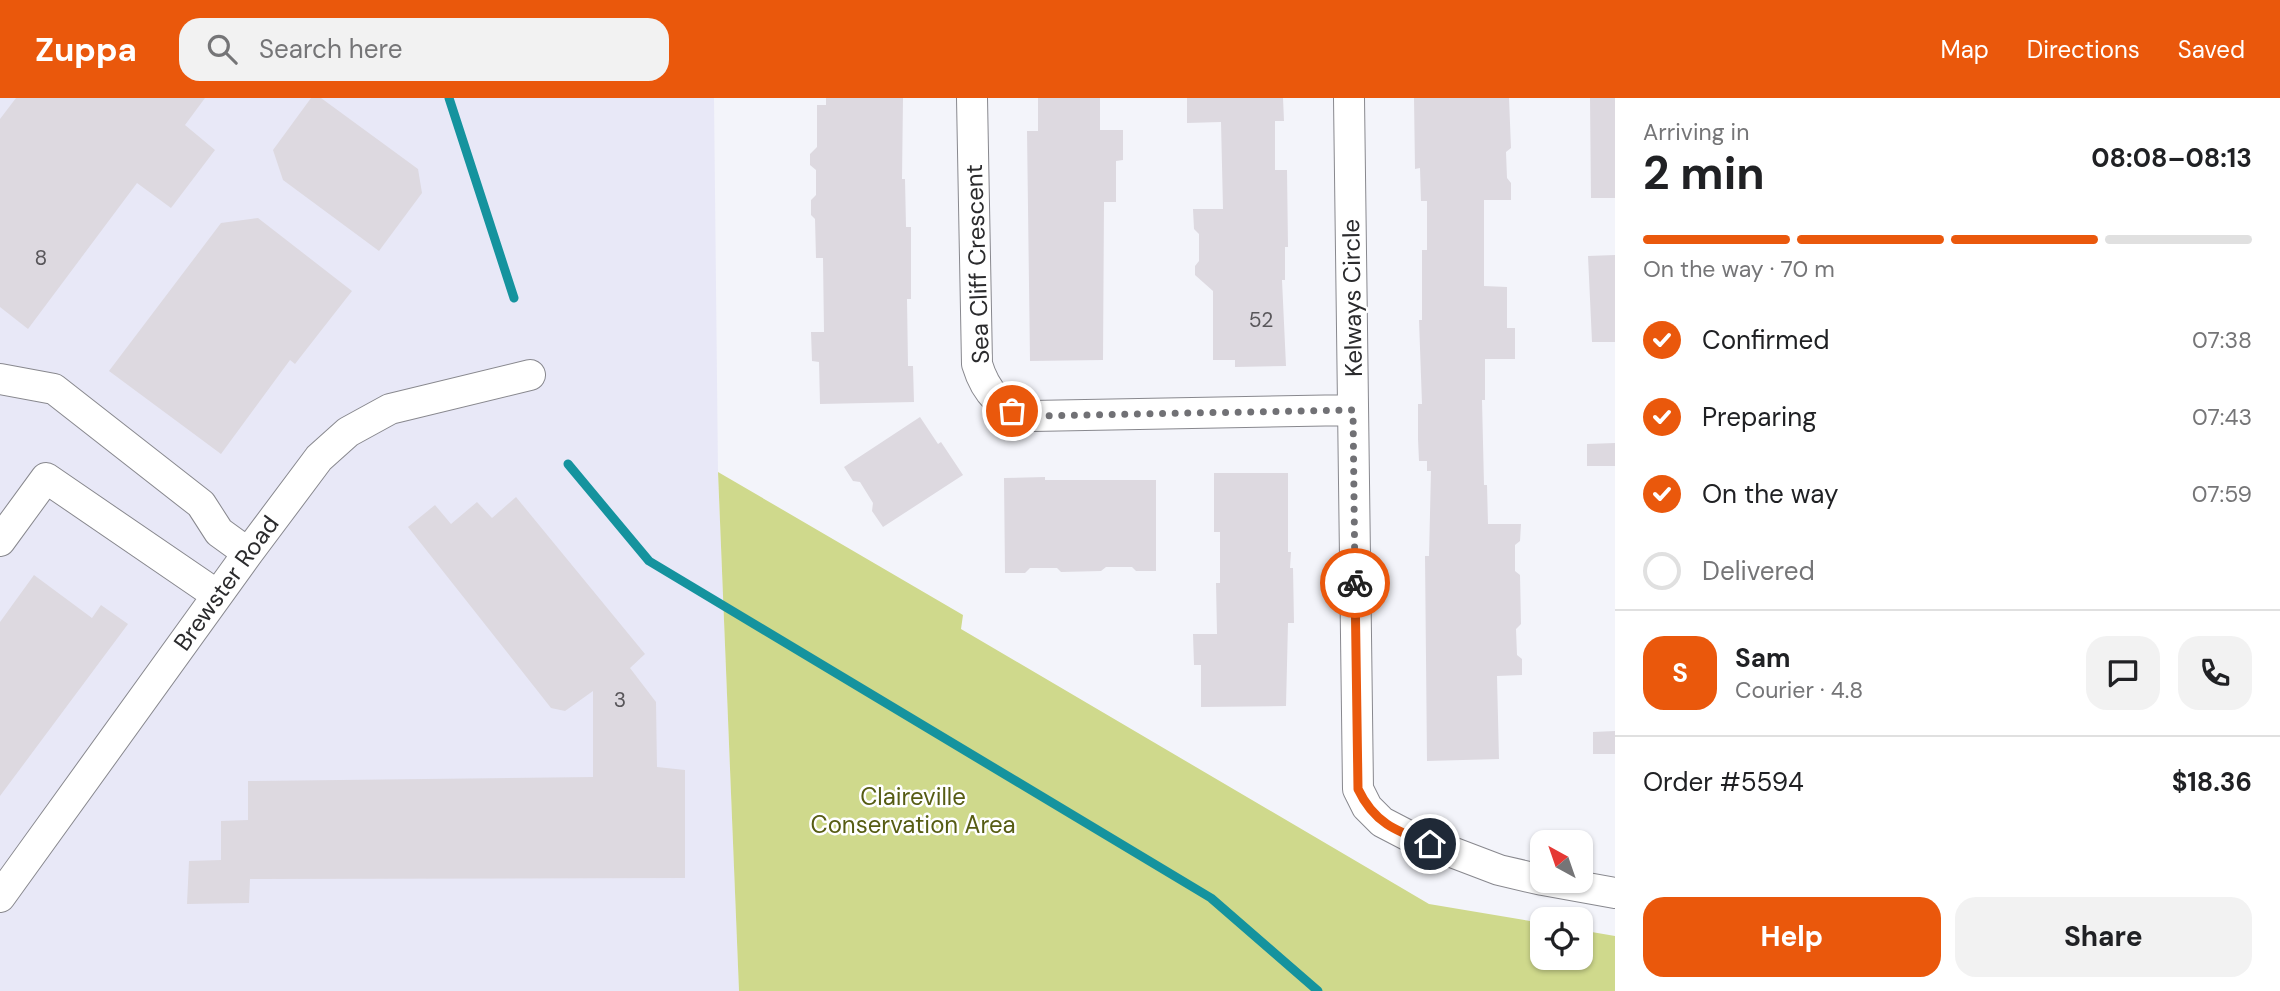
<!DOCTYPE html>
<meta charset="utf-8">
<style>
body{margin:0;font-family:"DM Sans",sans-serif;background:#f2f2f2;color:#202124;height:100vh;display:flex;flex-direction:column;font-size:26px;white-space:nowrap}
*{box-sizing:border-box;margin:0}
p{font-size:23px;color:#757577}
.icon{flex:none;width:38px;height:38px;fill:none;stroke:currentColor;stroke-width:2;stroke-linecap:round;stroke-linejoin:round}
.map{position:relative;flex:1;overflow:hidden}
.side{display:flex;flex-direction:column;background:#fff;width:665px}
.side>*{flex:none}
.needle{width:46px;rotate:320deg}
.controls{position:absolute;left:1530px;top:732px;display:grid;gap:14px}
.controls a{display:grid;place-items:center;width:63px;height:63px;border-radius:14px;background:#fff;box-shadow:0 2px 5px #0004;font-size:35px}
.pin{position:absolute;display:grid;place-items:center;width:60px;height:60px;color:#fff;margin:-30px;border:4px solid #fff;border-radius:50%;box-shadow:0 2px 7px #0007}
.courier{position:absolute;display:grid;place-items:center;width:70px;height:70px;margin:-35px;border:5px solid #ea580c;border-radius:50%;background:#fff;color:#222;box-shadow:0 2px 9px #0007}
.headline em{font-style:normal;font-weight:700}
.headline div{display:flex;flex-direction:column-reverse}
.headline{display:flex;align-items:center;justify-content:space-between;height:119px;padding:0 28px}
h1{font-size:46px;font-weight:700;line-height:52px}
.bar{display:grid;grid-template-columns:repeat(4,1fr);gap:10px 7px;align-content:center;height:84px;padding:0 28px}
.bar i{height:9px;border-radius:5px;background:#e0e0e0}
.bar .on{background:#ea580c}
.bar p{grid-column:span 4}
.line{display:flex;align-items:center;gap:18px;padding:0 28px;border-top:2px solid #e0e0e0}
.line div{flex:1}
.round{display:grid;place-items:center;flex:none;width:74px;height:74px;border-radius:21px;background:#f2f2f2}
ol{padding:0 28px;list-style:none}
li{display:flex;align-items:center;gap:21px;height:77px}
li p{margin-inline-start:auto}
li .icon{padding:7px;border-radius:50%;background:#ea580c;color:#fff;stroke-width:4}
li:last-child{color:#757577}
li i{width:38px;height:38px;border:4px solid #e0e0e0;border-radius:50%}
.button{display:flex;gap:14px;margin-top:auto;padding:14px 28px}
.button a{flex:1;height:80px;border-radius:21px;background:#ea580c;color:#fff;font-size:28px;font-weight:700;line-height:80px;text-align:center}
.button a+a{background:#f2f2f2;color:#202124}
header{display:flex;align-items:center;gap:42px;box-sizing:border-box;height:98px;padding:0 35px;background:#ea580c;color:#fff}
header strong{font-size:33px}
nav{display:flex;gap:38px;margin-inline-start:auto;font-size:24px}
.search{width:490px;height:63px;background:#f2f2f2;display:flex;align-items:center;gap:18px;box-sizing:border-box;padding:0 24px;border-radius:21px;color:#757577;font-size:26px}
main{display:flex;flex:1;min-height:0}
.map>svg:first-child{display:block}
.built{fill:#e8e8f7}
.green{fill:#cfd98c}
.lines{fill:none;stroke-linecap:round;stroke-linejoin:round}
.stream{stroke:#15939e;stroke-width:9}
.building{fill:#ddd9e0}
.minor-casing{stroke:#88888e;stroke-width:32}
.minor{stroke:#fff;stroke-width:30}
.done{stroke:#717175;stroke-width:7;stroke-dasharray:0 12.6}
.route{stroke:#ea580c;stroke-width:9}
.labels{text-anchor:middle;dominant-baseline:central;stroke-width:5;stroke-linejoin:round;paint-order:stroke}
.number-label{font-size:21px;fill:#58565a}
.street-label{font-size:24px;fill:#2b2b2d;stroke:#fff}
.park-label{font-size:24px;fill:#565c13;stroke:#fff}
</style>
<header>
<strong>Zuppa</strong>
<div class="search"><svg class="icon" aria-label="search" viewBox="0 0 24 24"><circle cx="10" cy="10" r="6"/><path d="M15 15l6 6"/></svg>Search here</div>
<nav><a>Map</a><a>Directions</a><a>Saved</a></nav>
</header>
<main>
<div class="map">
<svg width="1615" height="893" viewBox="0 0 1615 893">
<rect width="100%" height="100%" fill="#f3f4fa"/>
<path class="built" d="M 0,0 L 714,0 L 718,374 L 739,893 L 0,893 Z"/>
<path class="green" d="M 718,374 L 963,517 L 961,531 L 1429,806 L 1542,825 L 1542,859 L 1580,859 L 1580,832 L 1615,838 L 1615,893 L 739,893 Z"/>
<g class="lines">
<path class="stream" d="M 449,0 L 514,200
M 568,366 L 649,463 L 1211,800 L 1318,893"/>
</g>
<path class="building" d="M 16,0 L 205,0 L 185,27 L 215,52 L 171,110 L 137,85 L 28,231 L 0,209 L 0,21 Z
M 311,0 L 321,0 L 418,71 L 422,95 L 379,153 L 283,82 L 273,52 Z
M 826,0 L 903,0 L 902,81 L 905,81 L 906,129 L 911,129 L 911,201 L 907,201 L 908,268 L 913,268 L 914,304 L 820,306 L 819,264 L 812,263 L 811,234 L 824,234 L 823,160 L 816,160 L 815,121 L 811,117 L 811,102 L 816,97 L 816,72 L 810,67 L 810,56 L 817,49 L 817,7 L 826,7 Z
M 1038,0 L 1100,0 L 1100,32 L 1123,32 L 1123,62 L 1116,63 L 1116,104 L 1104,104 L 1103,262 L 1030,263 L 1027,33 L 1038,33 Z
M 1187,0 L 1283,0 L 1284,23 L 1275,23 L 1275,72 L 1287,72 L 1288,149 L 1285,149 L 1285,182 L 1282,182 L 1286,268 L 1235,269 L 1235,262 L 1213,262 L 1213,193 L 1195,177 L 1195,168 L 1199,163 L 1199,136 L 1194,131 L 1193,111 L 1223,111 L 1221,24 L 1187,25 Z
M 1414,0 L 1509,0 L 1511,50 L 1506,54 L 1507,80 L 1511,85 L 1511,102 L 1484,102 L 1484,188 L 1507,189 L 1507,230 L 1515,230 L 1515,261 L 1485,261 L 1485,302 L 1482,302 L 1484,387 L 1487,387 L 1488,426 L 1521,426 L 1520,443 L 1515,447 L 1515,473 L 1520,477 L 1521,526 L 1516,531 L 1517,557 L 1522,561 L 1522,577 L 1497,578 L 1499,661 L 1427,663 L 1425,458 L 1429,458 L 1431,373 L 1427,373 L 1427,363 L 1419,363 L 1418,341 L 1418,306 L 1422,306 L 1419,222 L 1422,222 L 1422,152 L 1427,152 L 1427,103 L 1421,103 L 1420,70 L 1415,71 Z
M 1590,0 L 1615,0 L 1615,100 L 1591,100 Z
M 258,120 L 352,193 L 295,266 L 290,262 L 221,356 L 109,273 L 221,125 Z
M 1615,157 L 1615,244 L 1592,244 L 1588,158 Z
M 920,319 L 938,346 L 941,344 L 963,377 L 883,429 L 872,413 L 873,405 L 860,384 L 853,383 L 844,369 Z
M 1615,345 L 1615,368 L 1587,368 L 1587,346 Z
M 1214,375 L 1288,375 L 1288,454 L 1291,454 L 1290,470 L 1293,470 L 1294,525 L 1288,525 L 1286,608 L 1201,609 L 1201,567 L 1194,567 L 1193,536 L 1217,536 L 1216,485 L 1220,485 L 1220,434 L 1214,434 Z
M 1045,379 L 1045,382 L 1156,382 L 1156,473 L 1136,473 L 1132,469 L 1106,469 L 1101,473 L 1061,474 L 1057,470 L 1030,470 L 1025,475 L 1005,475 L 1004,380 Z
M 516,399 L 645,556 L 630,570 L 656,604 L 657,669 L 685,672 L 685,780 L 250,781 L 249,805 L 187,806 L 189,763 L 221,762 L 221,723 L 248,722 L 248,683 L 593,679 L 593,593 L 565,613 L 551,610 L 408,429 L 435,407 L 451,426 L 477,404 L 492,420 Z
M 34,477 L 92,520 L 101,507 L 128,526 L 0,698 L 0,524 Z
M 1615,633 L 1615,656 L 1593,656 L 1593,634 Z"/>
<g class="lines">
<g class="minor-casing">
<path id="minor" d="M 972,0 L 977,266 C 986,296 1001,310 1032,318 L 1353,312
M 1349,0 L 1358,691 L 1367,709 L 1382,724 L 1407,737 L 1499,772 L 1542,782
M 0,281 L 54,291 L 201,406 L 219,434 L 248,455
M 0,443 L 46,380 L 217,497
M 1543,782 L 1615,795
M 0,799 L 248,455 L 319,360 L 348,334 L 390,311 L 530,277"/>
</g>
<use href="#minor" class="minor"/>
</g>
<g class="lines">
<path class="done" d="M 1012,313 L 1032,318 L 1353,312 L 1355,485"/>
<path class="route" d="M 1355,485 L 1358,691 C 1374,725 1396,733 1430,746"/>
</g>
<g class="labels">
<g class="number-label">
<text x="41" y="160">8</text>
<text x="1261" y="222">52</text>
<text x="620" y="602">3</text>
</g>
<g class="street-label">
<text transform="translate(977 166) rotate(-92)">Sea Cliff Crescent</text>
<text transform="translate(1352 200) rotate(-91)">Kelways Circle</text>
<text transform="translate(226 485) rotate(-54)">Brewster Road</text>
</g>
<g class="park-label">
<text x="913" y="698">Claireville<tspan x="913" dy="28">Conservation Area</tspan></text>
</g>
</g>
</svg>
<div class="controls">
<a><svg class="needle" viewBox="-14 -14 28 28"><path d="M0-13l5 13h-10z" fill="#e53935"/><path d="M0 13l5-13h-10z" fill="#757577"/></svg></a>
<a><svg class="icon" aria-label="locate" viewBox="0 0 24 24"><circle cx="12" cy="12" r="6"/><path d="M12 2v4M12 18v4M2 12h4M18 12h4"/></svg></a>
</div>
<div class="pin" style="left:1012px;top:313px;background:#ea580c"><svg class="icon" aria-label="bag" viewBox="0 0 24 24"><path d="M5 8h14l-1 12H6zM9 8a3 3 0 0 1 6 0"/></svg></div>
<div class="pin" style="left:1430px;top:746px;background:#1f2937"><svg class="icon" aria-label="home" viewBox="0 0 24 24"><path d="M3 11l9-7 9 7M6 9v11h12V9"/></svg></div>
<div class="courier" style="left:1355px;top:485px"><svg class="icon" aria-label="bike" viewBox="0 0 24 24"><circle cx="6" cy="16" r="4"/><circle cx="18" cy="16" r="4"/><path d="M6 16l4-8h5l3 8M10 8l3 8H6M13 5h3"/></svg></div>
</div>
<section class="side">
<div class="headline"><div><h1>2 min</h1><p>Arriving in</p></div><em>08:08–08:13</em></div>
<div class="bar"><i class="on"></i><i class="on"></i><i class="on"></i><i></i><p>On the way · 70 m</p></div>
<ol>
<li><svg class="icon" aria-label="check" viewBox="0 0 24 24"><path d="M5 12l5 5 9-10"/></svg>Confirmed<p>07:38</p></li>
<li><svg class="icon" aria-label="check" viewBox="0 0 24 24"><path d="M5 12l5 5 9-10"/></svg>Preparing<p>07:43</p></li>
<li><svg class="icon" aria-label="check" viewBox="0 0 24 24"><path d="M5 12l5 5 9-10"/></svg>On the way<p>07:59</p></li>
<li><i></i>Delivered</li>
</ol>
<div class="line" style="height:126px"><b class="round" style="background:#ea580c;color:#fff">S</b><div><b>Sam</b><p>Courier · 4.8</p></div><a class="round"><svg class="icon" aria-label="chat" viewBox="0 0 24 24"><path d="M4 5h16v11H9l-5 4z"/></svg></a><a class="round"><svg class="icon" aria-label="phone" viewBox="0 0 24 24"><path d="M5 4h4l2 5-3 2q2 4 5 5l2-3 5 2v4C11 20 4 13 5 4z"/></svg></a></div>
<div class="line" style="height:91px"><div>Order #5594</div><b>$18.36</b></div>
<div class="button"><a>Help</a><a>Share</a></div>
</section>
</main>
